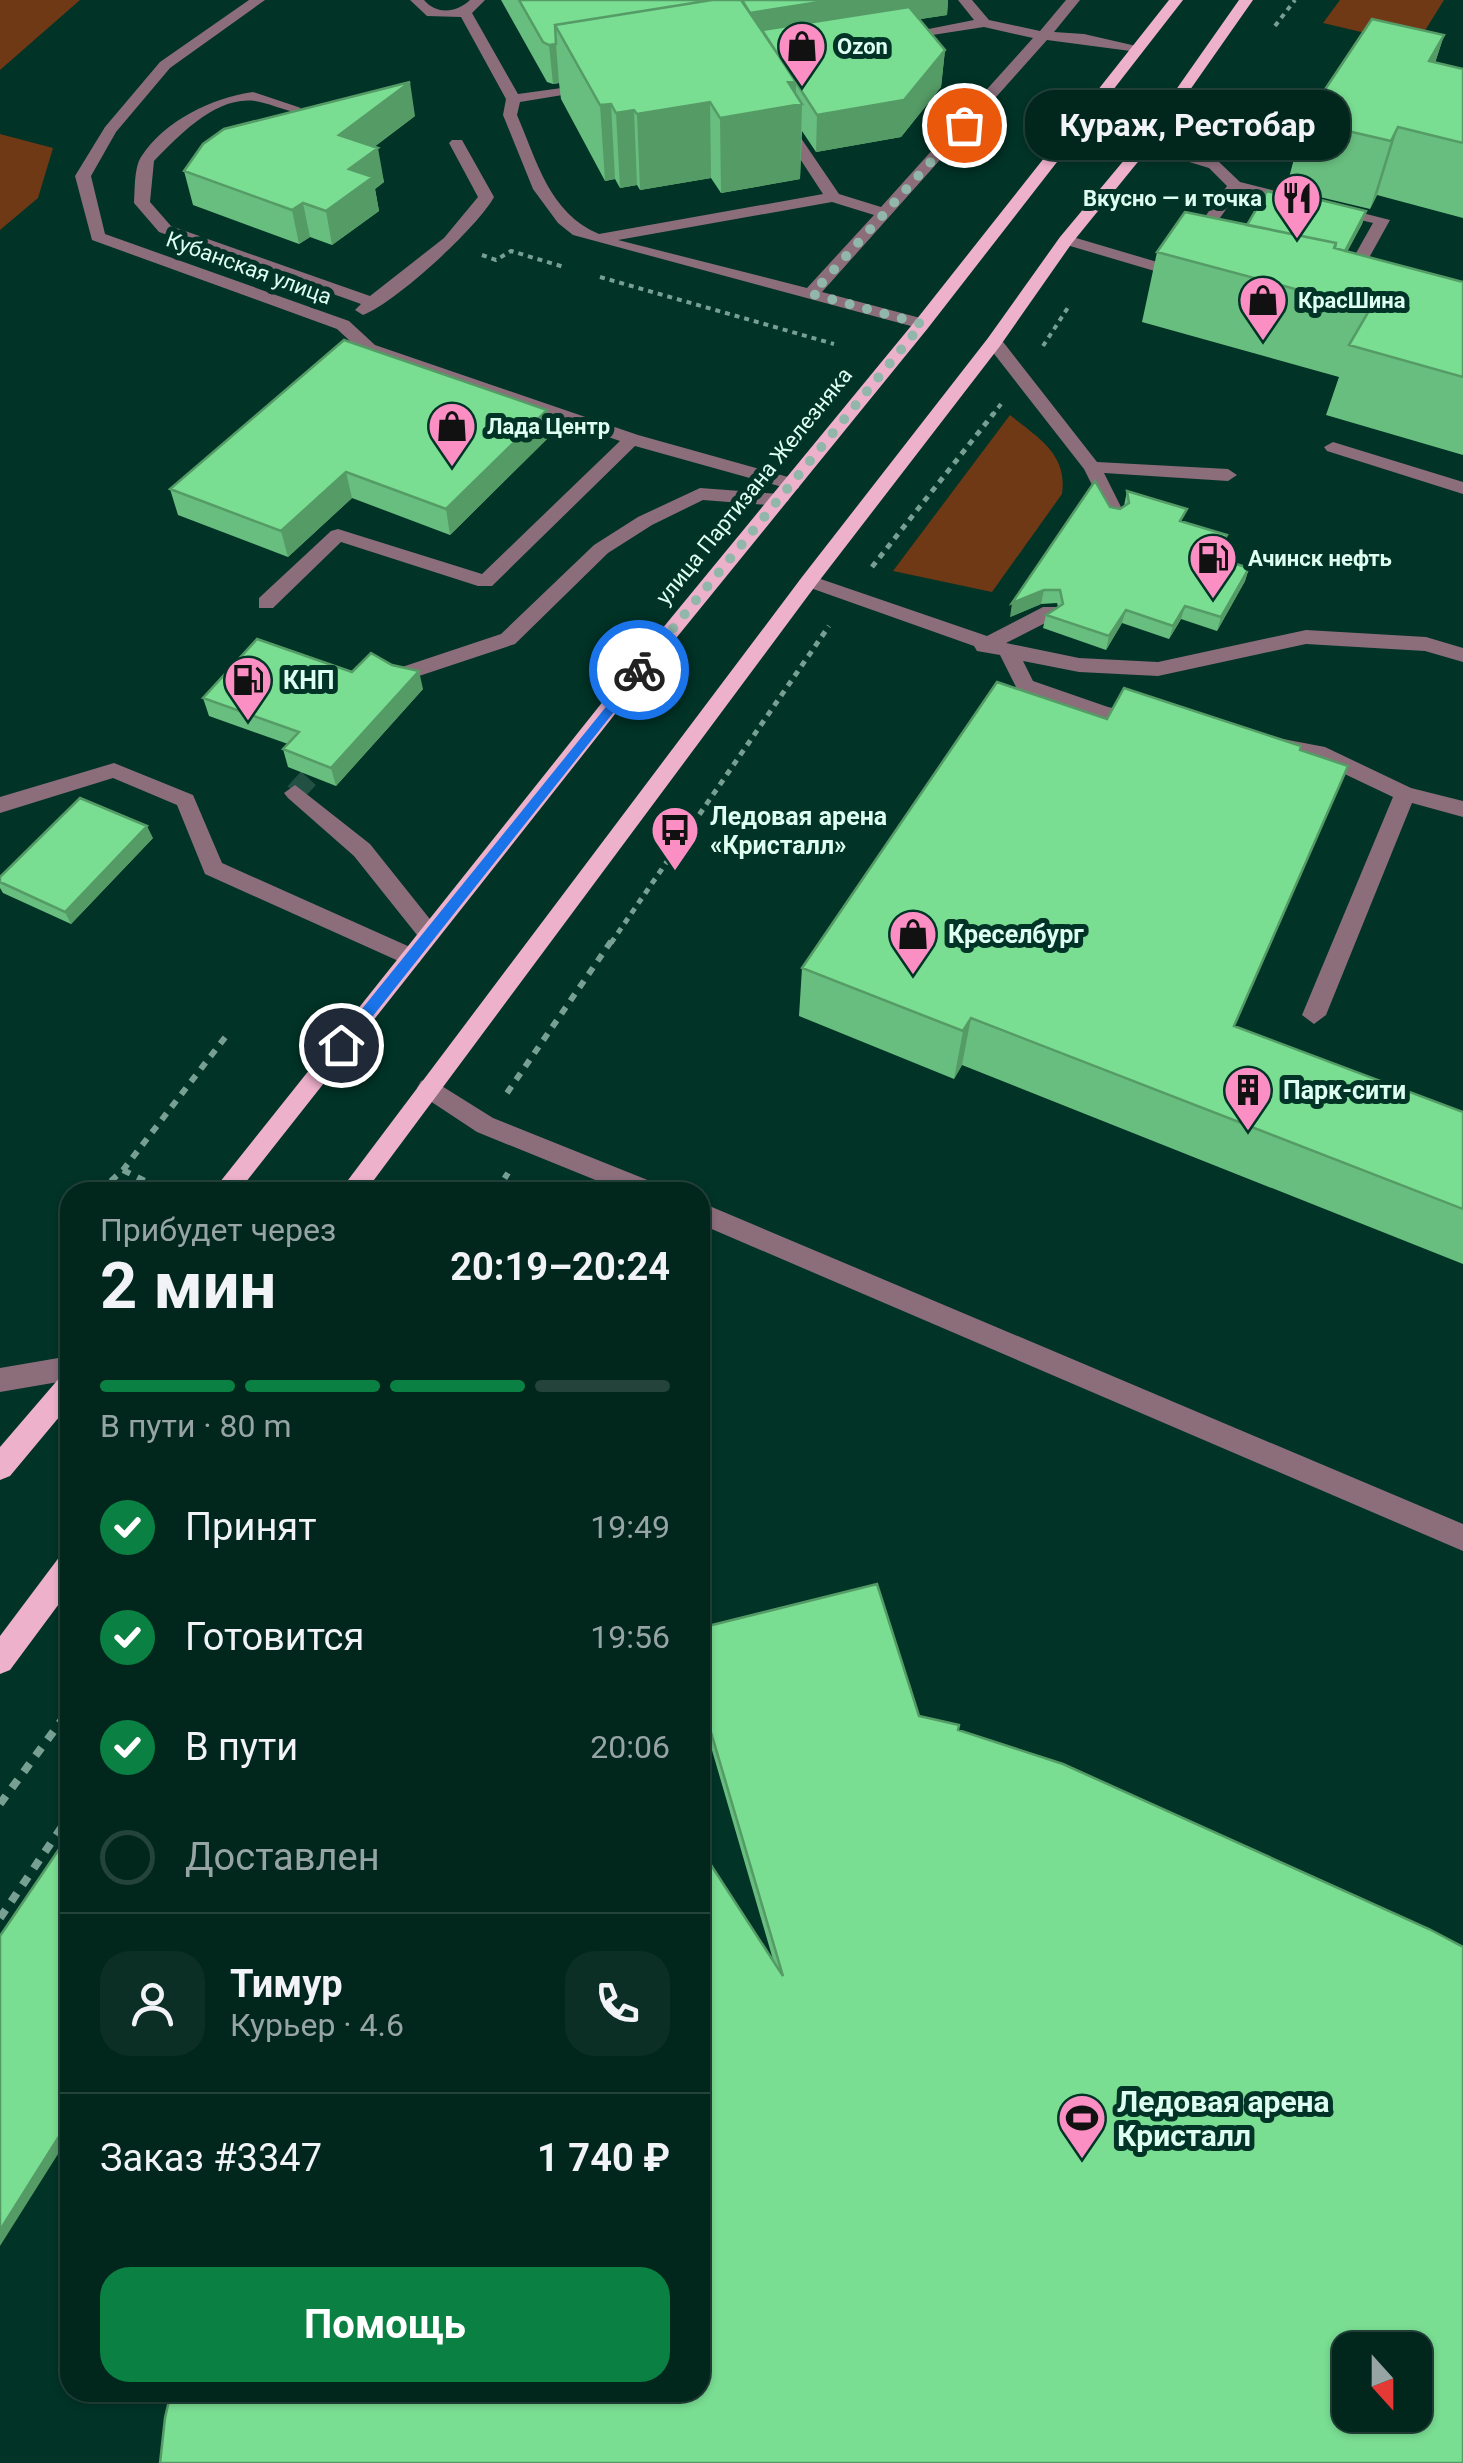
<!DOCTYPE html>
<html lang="ru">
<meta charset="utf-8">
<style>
body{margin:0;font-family:Roboto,sans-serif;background:#0b2e25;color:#f1f3f6;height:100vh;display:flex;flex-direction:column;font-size:38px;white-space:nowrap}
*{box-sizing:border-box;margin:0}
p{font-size:32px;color:#96a5a3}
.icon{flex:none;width:55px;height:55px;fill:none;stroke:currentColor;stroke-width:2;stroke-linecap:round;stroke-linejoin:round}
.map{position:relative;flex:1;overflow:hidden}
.details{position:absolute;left:60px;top:1182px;width:650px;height:1220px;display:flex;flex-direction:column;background:#01261c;border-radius:30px;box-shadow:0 2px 8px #0004,0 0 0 2px #23433b}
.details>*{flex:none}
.needle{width:65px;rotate:159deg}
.tools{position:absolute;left:1332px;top:2332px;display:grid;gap:20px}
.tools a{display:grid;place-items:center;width:100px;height:100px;border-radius:20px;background:#01261c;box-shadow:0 2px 8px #0004,0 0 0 2px #23433b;font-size:50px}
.pin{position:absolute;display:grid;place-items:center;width:85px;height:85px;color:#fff;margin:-42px;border:5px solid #fff;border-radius:50%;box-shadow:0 2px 10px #0007}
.courier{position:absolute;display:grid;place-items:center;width:100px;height:100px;margin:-50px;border:8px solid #1a73e8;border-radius:50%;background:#fff;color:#222;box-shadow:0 2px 12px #0007}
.bubble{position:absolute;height:70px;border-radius:30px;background:#01261c;box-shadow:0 2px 8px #0004,0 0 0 2px #23433b;font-size:32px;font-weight:700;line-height:70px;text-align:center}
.summary em{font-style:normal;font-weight:700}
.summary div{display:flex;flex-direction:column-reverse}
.summary{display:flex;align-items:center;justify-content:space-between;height:170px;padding:0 40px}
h1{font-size:65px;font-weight:700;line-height:75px}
.bar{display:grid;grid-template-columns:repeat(4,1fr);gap:15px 10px;align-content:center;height:120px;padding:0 40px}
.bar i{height:12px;border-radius:8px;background:#23433b}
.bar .on{background:#0b8043}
.bar p{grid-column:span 4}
.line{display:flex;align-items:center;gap:25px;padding:0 40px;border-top:2px solid #23433b}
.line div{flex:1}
.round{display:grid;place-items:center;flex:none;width:105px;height:105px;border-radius:30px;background:#0b2e25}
ol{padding:0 40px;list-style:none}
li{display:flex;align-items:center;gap:30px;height:110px}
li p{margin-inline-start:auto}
li .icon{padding:10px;border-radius:50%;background:#0b8043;color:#fff;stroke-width:4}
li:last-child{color:#96a5a3}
li i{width:55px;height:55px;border:5px solid #23433b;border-radius:50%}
.primary-button{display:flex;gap:20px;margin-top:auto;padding:20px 40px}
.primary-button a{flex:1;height:115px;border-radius:30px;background:#0b8043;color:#fff;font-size:40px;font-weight:700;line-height:115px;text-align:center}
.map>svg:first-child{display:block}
.green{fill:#6f3916}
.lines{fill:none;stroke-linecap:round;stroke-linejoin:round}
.minor-tunnel{stroke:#225144;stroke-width:20;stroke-dasharray:20 10;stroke-linecap:butt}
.path-far3{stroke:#77a093;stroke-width:4;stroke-dasharray:5 5;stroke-linecap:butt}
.path-far2{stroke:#77a093;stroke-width:5;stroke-dasharray:6 6;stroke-linecap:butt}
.path-far1{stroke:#77a093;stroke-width:6;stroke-dasharray:8 8;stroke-linecap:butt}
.path{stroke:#77a093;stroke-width:8;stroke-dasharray:10 10;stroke-linecap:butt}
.minor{fill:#8c6e7b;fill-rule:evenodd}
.major{fill:#eeb1cc;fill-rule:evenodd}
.wall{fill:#68be7e}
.shaded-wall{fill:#559b66}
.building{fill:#79dd92;stroke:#559b66;stroke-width:2.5;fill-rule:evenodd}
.route{fill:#1a73e8}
.done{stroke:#90b7aa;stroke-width:10;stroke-dasharray:0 18}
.labels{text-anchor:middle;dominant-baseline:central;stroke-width:10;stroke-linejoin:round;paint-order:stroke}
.far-poi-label{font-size:22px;font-weight:bold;fill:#ddfef1;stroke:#013326;text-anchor:start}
.far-street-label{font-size:22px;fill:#ddfef1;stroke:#013326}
.poi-label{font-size:25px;font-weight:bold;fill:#ddfef1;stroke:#013326;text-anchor:start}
.near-poi-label{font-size:30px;font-weight:bold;fill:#ddfef1;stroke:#013326;text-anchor:start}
</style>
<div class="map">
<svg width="1463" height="2463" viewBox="0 0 1463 2463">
<rect width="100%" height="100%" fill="#013326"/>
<path class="green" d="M 0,0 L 80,0 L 0,70 Z
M 1340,0 L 1444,0 L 1416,45 L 1323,23 Z
M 0,134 L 53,148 L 38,198 L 0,230 Z
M 1010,415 C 1038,438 1068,454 1062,494 L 992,592 L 893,571 Z"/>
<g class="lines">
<path class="minor-tunnel" d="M 295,793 L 333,751"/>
<path class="path-far3" d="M 1275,26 L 1295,0
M 482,255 L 496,260 L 511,251 L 564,267
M 600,277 L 834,344
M 1043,346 L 1069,306
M 992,416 L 1001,404"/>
<path class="path-far2" d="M 872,567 L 994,413
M 611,943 L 829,626"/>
<path class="path-far1" d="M 507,1093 L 612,940
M 123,1170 L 167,1192
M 99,1192 L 123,1170 L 230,1031
M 496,1192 L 508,1173"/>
<path class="path" d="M 0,1804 L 70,1709
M 0,1918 L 70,1815"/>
<path class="minor" d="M 249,0 L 265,0 L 170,68 L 116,132 L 91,176 L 105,234 L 349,321 L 375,345 L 638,435 L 799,480 L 799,488 L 793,490 L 635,446 L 492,586 L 478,586 L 341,542 L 273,608 L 259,608 L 259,598 L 331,531 L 338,529 L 482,574 L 620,441 L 363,353 L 337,329 L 92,240 L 75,176 L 105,127 L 160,62 Z
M 410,0 L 424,0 C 437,15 456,13 470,0 L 485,0 L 472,13 L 518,94 L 598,83 L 600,86 L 593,90 L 520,102 L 517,115 C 537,161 549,213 599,234 L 823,194 L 776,122 L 783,118 L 788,119 L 839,194 L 881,207 L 1033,38 L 984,27 L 900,40 L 893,36 L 974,20 L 958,0 L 972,0 L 989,20 L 1040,31 L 1066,0 L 1080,0 L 1054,32 L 1084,34 L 1145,48 L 1138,52 L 1047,40 L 822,292 L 928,320 L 928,328 L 922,329 L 573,235 L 558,223 L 533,189 L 503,115 L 506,99 L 461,17 L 427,16 ZM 832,202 L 874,215 L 807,288 L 618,240 Z
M 253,92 L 301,108 L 294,112 C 281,109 268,103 255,101 C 215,96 179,136 154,161 L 150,202 L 171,226 L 370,296 L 444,238 L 478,197 L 449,143 L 452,140 L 462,140 L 494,197 C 477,228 395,303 363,315 L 355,310 L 361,304 L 159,232 L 134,203 C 135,190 134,168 141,157 C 165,120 212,98 253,92 Z
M 1140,141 L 1219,162 L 1240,182 L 1390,220 L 1354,285 L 1346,290 L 1338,285 L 1373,223 L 1239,191 L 1198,249 L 1186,249 L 1184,246 L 1227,186 L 1209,168 L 1140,147 Z
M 1066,235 L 1191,272 L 1193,275 L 1185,280 L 1060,243 L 1058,240 Z
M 988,338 L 1000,338 L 1097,462 L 1228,469 L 1237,475 L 1228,481 L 1104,473 L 1124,513 L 1115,519 L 1108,517 L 1084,469 L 988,346 Z
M 1333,442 L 1463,482 L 1463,494 L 1327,451 L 1324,447 Z
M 700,488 L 780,494 L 789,500 L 780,506 L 703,500 L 652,525 L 608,553 L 515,644 L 410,679 L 396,679 L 396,669 L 501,634 L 594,545 L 638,517 Z
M 809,575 L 987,636 L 1043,607 L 1057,607 L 1057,617 L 1006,643 L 1079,658 L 1158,662 L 1306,630 L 1426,637 L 1463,648 L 1463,662 L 1425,651 L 1306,644 L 1158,676 L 1079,672 L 1023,661 L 1033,681 L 1108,707 L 1146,715 L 1149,720 L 1139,727 L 1099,719 L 1018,691 L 1000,655 L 977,651 L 974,646 L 802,585 L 799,581 Z
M 1267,736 L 1325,747 L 1411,788 L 1463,801 L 1463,817 L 1412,803 L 1326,1015 L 1314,1024 L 1302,1015 L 1393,797 L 1313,759 L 1260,748 L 1257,743 L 1260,738 Z
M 114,763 L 193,795 L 222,863 L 419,951 L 422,957 L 419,963 L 403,963 L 205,874 L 177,805 L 113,778 L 0,813 L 0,797 Z
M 295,785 L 370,844 L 437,928 L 440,934 L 437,940 L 421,940 L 354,856 L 288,798 L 284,793 Z
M 429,1078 L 493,1118 L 660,1185 L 663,1192 L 625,1192 L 477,1132 L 421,1095 L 417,1088 L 421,1081 Z
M 700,1202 L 1463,1524 L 1463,1551 L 700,1224 Z
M 70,1356 L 70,1380 L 0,1392 L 0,1368 Z"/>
<path class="major" d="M 1169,0 L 1183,0 L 928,328 L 634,690 L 238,1192 L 212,1192 L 620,680 L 916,320 Z
M 1239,0 L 1253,0 L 1150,147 L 1072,243 L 1000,346 L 816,585 L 365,1192 L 339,1192 L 802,577 L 988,338 L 1060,237 L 1140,141 Z
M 70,1372 L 70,1404 L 10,1476 L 0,1480 L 0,1447 L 61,1376 Z
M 70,1553 L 70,1589 L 10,1670 L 0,1674 L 0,1636 L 60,1556 Z"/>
</g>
<path class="wall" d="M 501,0 L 948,0 L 947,15 L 920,19 L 945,50 L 941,87 L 901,137 L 816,152 L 802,131 L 800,179 L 721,193 L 711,178 L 640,190 L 637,185 L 620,188 L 615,179 L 605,181 L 561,99 L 559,83 L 553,84 L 547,82 Z
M 1444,35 L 1435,63 L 1463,69 L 1463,218 L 1377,195 L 1370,209 L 1286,189 L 1304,121 Z
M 415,116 L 374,147 L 384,182 L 375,189 L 379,211 L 332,245 L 310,237 L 299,244 L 193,205 L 184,171 Z
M 1366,211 L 1362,224 L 1347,251 L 1463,282 L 1463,455 L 1326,415 L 1339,377 L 1142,322 L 1157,252 L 1247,225 Z
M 547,410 L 549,437 L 450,535 L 352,498 L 288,557 L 178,515 L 170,489 Z
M 1127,491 L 1184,522 L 1227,535 L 1223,549 L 1218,558 L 1249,568 L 1245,581 L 1217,631 L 1181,619 L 1169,639 L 1122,623 L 1106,650 L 1043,628 L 1046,615 L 1058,607 L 1057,603 L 1041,604 L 1010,617 L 1110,507 L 1120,509 L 1124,506 Z
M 352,672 L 423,689 L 336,786 L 288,767 L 283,749 L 288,744 L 209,716 L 203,698 Z
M 1107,719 L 1300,750 L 1348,766 L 1234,1026 L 1463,1112 L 1463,1264 L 962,1065 L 954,1079 L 799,1016 L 802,968 Z
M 153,838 L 71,924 L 3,893 L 0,888 L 0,877 Z
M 700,1628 L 919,1716 L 958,1730 L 1463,1947 L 160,2463 L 774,1963 L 700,1709 Z"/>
<path class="shaded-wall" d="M 832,0 L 948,0 L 947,15 L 895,23 L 760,30 L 750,13 Z
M 1444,35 L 1422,103 L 1429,61 Z
M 556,44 L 559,83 L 553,84 L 549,45 Z
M 945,50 L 941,87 L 901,137 L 816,152 L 817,115 Z
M 796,81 L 796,105 L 802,104 L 800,179 L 721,193 L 720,118 L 788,82 Z
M 410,82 L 415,116 L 345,169 L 339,135 Z
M 710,102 L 711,178 L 640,190 L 637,114 Z
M 611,104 L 615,179 L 605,181 L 600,105 Z
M 634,110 L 637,185 L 620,188 L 616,113 Z
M 1398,127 L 1377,195 L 1370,209 L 1391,141 Z
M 378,148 L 384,182 L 375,189 L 379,211 L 332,245 L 326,211 L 349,169 Z
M 303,203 L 310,237 L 299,244 L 292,210 Z
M 1366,211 L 1362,224 L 1322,300 L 1326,286 Z
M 547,410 L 549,437 L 450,535 L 446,509 Z
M 346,472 L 352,498 L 288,557 L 281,531 Z
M 1227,535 L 1223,549 L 1211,570 L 1214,557 Z
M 1249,568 L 1245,581 L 1217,631 L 1221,617 Z
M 1044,590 L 1041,604 L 1010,617 L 1012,603 Z
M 1185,606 L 1181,619 L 1169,639 L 1173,626 Z
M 1126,610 L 1122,623 L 1106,650 L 1109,636 Z
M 419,671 L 423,689 L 336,786 L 331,768 Z
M 147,826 L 153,838 L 71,924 L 65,912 Z
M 971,1018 L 962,1065 L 954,1079 L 963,1031 Z
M 70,2119 L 70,2135 L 0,2246 L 0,2230 Z"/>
<path class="building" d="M 519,0 L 712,0 L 555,25 L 556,44 L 549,45 L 543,42 Z
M 712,0 L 741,0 L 796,81 L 788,82 L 802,104 L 720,118 L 710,102 L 637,114 L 634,110 L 616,113 L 611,104 L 600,105 L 555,25 Z
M 742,0 L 832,0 L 750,13 Z
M 909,7 L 945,50 L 904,100 L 817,115 L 762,30 Z
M 1372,19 L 1444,35 L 1429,61 L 1463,69 L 1463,143 L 1398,127 L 1391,141 L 1304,121 Z
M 410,82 L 339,135 L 378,148 L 349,169 L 373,177 L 326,211 L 303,203 L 292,210 L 184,171 L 203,144 L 224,129 Z
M 1280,190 L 1366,211 L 1345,251 L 1335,248 L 1336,243 L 1247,225 L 1267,191 L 1278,194 Z
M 1185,212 L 1336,243 L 1334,248 L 1463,282 L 1463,377 L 1349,345 L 1370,309 L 1157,252 Z
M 344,340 L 547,410 L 446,509 L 346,472 L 281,531 L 170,489 Z
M 1095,481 L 1110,507 L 1120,509 L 1129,503 L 1127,491 L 1187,509 L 1180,521 L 1227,535 L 1214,557 L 1249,568 L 1221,617 L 1185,606 L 1173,626 L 1126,610 L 1109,636 L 1046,615 L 1063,604 L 1060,590 L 1044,590 L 1012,603 Z
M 257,639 L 352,672 L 371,653 L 392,665 L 419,671 L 331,768 L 283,749 L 299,732 L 203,698 Z
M 997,682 L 1107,719 L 1124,688 L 1301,746 L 1300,750 L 1348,766 L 1234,1026 L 1463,1112 L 1463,1209 L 971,1018 L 963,1031 L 802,968 Z
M 80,798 L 147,826 L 65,912 L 0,882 L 0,877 Z
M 877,1584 L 919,1716 L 959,1725 L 958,1730 L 1063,1764 L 1429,1929 L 1463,1947 L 1463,2463 L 160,2463 L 165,2418 L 171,2392 L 700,2392 L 700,1848 L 783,1976 L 700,1695 L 700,1628 ZM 1350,2350 L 1415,2350 L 1415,2415 L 1350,2415 Z
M 70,1833 L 70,2119 L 0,2230 L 0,1936 Z"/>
<path class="route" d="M 639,666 L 646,670 L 644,674 L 346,1050 L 336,1050 L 336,1041 Z"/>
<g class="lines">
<path class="done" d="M 639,670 L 922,324 L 812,294 L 964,125"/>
</g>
<defs>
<g id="shop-pin" transform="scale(2.5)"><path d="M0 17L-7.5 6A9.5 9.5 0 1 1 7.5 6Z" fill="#fb8fc4" stroke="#013326"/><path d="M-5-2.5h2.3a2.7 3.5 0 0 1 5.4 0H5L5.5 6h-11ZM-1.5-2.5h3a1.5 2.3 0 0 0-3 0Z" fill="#111"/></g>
<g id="restaurant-pin" transform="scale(2.5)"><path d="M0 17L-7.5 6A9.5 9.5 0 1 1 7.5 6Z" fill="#fb8fc4" stroke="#013326"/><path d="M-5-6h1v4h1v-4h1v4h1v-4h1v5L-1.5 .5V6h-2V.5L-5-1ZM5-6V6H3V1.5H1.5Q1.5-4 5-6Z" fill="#111"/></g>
<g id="fuel-pin" transform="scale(2.5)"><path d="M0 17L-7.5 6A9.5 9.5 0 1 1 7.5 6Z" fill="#fb8fc4" stroke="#013326"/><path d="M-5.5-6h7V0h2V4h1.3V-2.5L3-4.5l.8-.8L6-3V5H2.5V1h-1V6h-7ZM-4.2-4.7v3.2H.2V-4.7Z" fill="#111"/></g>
<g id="bus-pin" transform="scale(2.5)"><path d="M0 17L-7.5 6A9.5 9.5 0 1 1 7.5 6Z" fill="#fb8fc4" stroke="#013326"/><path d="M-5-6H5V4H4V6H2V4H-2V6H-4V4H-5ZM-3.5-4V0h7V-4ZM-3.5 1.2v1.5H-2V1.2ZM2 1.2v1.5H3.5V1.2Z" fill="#111"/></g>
<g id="building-pin" transform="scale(2.5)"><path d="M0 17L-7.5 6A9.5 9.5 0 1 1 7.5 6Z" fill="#fb8fc4" stroke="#013326"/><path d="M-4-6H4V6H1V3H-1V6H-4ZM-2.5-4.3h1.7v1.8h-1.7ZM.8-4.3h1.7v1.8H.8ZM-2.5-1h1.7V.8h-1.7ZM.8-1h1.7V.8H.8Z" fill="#111"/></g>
<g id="stadium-pin" transform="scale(2.5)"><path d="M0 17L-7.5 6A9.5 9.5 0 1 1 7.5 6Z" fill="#fb8fc4" stroke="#013326"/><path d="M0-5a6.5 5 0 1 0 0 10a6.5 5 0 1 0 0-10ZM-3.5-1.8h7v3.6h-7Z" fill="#111"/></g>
</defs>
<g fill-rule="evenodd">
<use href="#shop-pin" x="802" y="46"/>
<use href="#restaurant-pin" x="1297" y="198"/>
<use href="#shop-pin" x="1263" y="300"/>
<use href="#shop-pin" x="452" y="426"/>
<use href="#fuel-pin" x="1213" y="558"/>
<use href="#fuel-pin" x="248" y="680"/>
<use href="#bus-pin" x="675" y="830"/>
<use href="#shop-pin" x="913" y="934"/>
<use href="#building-pin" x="1248" y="1090"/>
<use href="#stadium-pin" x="1082" y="2118"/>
</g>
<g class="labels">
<g class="far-poi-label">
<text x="837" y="46">Ozon</text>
<text x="1262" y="198" text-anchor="end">Вкусно — и точка</text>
<text x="1298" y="300">КрасШина</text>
<text x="487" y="426">Лада Центр</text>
<text x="1248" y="558">Ачинск нефть</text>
</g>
<g class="far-street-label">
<text transform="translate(249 268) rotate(20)">Кубанская улица</text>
<text transform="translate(754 486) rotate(-51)">улица Партизана Железняка</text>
</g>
<g class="poi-label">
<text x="283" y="680">КНП</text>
<text x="710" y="816">Ледовая арена<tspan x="710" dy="29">«Кристалл»</tspan></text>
<text x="948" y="934">Креселбург</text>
<text x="1283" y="1090">Парк-сити</text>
</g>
<g class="near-poi-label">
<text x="1117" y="2101">Ледовая арена<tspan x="1117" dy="34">Кристалл</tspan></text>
</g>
</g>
</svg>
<div class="tools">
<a><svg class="needle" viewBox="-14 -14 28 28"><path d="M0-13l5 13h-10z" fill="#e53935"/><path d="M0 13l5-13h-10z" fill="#96a5a3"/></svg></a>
</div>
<div class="pin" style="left:964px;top:125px;background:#ea580c"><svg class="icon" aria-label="bag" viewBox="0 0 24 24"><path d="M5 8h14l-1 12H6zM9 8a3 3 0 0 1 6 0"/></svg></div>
<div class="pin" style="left:341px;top:1045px;background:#1f2937"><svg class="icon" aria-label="home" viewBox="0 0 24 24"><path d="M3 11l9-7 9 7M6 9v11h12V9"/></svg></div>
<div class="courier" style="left:639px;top:670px"><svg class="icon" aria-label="bike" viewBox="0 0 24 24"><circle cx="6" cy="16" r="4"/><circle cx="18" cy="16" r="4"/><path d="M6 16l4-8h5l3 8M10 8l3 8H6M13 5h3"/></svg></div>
<div class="bubble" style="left:1025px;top:90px;width:325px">Кураж, Рестобар</div>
<section class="details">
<div class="summary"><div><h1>2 мин</h1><p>Прибудет через</p></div><em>20:19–20:24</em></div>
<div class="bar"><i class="on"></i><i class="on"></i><i class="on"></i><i></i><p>В пути · 80 m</p></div>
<ol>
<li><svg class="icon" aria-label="check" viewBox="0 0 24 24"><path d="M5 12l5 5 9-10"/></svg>Принят<p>19:49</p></li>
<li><svg class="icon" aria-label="check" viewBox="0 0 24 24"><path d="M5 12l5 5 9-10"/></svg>Готовится<p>19:56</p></li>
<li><svg class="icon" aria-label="check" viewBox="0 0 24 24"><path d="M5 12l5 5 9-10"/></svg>В пути<p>20:06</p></li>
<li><i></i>Доставлен</li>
</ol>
<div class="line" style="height:180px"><a class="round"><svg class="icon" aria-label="person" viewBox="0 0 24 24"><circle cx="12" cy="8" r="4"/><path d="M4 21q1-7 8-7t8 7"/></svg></a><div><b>Тимур</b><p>Курьер · 4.6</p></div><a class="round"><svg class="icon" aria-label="phone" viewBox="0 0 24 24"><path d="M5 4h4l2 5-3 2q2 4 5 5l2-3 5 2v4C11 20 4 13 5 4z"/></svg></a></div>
<div class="line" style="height:130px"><div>Заказ #3347</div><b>1 740 ₽</b></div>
<div class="primary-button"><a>Помощь</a></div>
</section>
</div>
